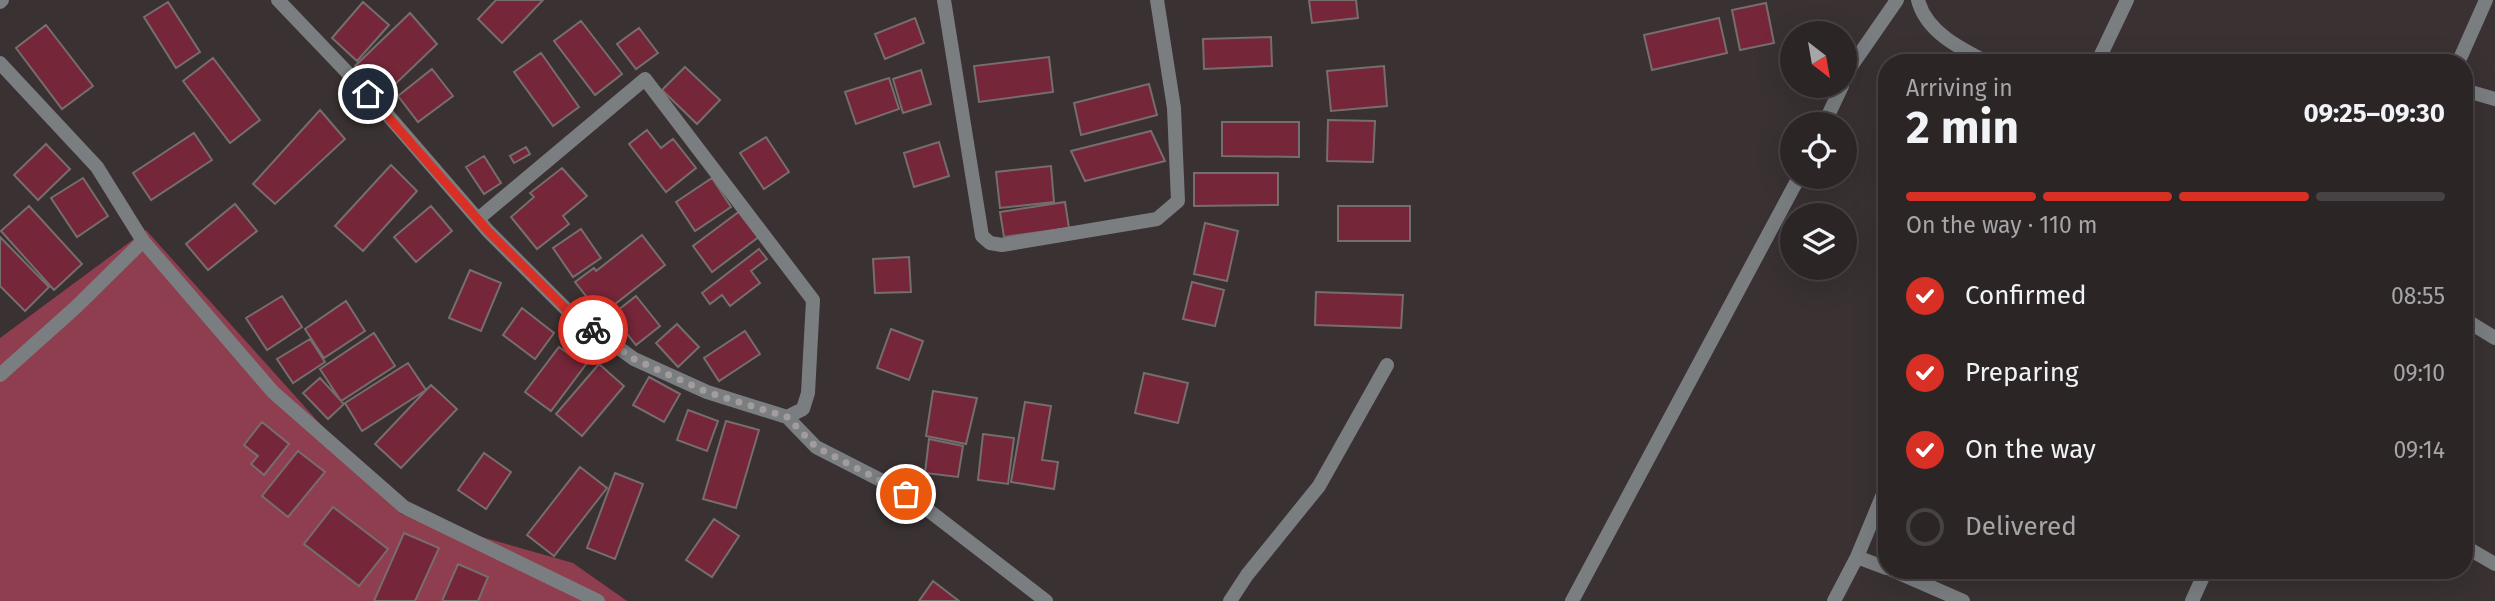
<!DOCTYPE html>
<meta charset="utf-8">
<style>
body{margin:0;font-family:"Fira Sans",sans-serif;background:#332d2e;color:#f1f3f6;height:100vh;display:flex;flex-direction:column;font-size:26px;white-space:nowrap}
*{box-sizing:border-box;margin:0}
p{font-size:23px;color:#a6a5a7}
.icon{flex:none;width:38px;height:38px;fill:none;stroke:currentColor;stroke-width:2;stroke-linecap:round;stroke-linejoin:round}
.map{position:relative;flex:1;overflow:hidden}
.side{position:absolute;left:1878px;top:54px;width:595px;height:525px;display:flex;flex-direction:column;background:#2b2526;border-radius:28px;box-shadow:0 7px 28px #0002,0 0 0 2px #474243}
.side>*{flex:none}
.needle{width:46px;rotate:149deg}
.fabs{position:absolute;left:1780px;top:21px;display:grid;gap:14px}
.fabs a{display:grid;place-items:center;width:77px;height:77px;border-radius:50%;background:#2b2526;box-shadow:0 7px 28px #0002,0 0 0 2px #474243;font-size:35px}
.pin{position:absolute;display:grid;place-items:center;width:60px;height:60px;color:#fff;margin:-30px;border:4px solid #fff;border-radius:50%;box-shadow:0 2px 7px #0007}
.courier{position:absolute;display:grid;place-items:center;width:70px;height:70px;margin:-35px;border:5px solid #d93025;border-radius:50%;background:#fff;color:#222;box-shadow:0 2px 9px #0007}
.overview em{font-style:normal;font-weight:700}
.overview div{display:flex;flex-direction:column-reverse}
.overview{display:flex;align-items:center;justify-content:space-between;height:119px;padding:0 28px}
h1{font-size:46px;font-weight:700;line-height:52px}
.bar{display:grid;grid-template-columns:repeat(4,1fr);gap:10px 7px;align-content:center;height:84px;padding:0 28px}
.bar i{height:9px;border-radius:5px;background:#474243}
.bar .active{background:#d93025}
.bar p{grid-column:span 4}
ol{padding:0 28px;list-style:none}
li{display:flex;align-items:center;gap:21px;height:77px}
li p{margin-inline-start:auto}
li .icon{padding:7px;border-radius:50%;background:#d93025;color:#fff;stroke-width:4}
li:last-child{color:#a6a5a7}
li i{width:38px;height:38px;border:4px solid #474243;border-radius:50%}
.map>svg:first-child{display:block}
.forest{fill:#8f3e4f}
.building{fill:#752639;stroke:#766d6e;stroke-width:2}
.lines{fill:none;stroke-linecap:round;stroke-linejoin:round}
.street{stroke:#7b7e81;stroke-width:14}
.done{stroke:#a29c9c;stroke-width:7;stroke-dasharray:0 12.6}
.route{stroke:#d93025;stroke-width:9}
</style>
<div class="map">
<svg width="2495" height="601" viewBox="0 0 2495 601">
<rect width="100%" height="100%" fill="#393132"/>
<path class="forest" d="M 146,230 L 401,514 L 573,563 L 627,601 L 0,601 L 0,338 Z"/>
<path class="building" d="M 496,0 L 543,0 L 502,43 L 478,19 Z
M 1309,0 L 1356,0 L 1358,18 L 1312,23 Z
M 168,2 L 200,52 L 176,68 L 144,17 Z
M 363,2 L 389,25 L 357,61 L 332,38 Z
M 1766,3 L 1774,43 L 1740,50 L 1732,10 Z
M 410,13 L 437,44 L 387,92 L 355,66 Z
M 915,18 L 924,43 L 885,59 L 875,34 Z
M 1719,18 L 1727,53 L 1652,70 L 1644,35 Z
M 581,21 L 622,74 L 595,95 L 554,41 Z
M 46,25 L 93,86 L 62,109 L 16,48 Z
M 639,28 L 658,53 L 636,69 L 617,44 Z
M 1271,37 L 1272,66 L 1204,69 L 1203,39 Z
M 541,53 L 579,107 L 553,126 L 514,72 Z
M 1049,57 L 1053,92 L 979,102 L 974,66 Z
M 213,58 L 260,120 L 230,143 L 183,81 Z
M 1384,66 L 1387,106 L 1331,111 L 1327,71 Z
M 685,67 L 720,100 L 697,124 L 662,90 Z
M 432,69 L 453,96 L 418,122 L 398,96 Z
M 921,70 L 931,104 L 903,113 L 893,79 Z
M 889,78 L 899,109 L 856,124 L 845,92 Z
M 1149,84 L 1157,115 L 1081,135 L 1074,103 Z
M 320,110 L 345,139 L 275,204 L 253,184 Z
M 1328,120 L 1375,121 L 1373,162 L 1327,161 Z
M 1222,122 L 1299,122 L 1299,157 L 1222,156 Z
M 647,130 L 661,148 L 673,139 L 696,168 L 666,192 L 629,144 Z
M 1151,131 L 1165,161 L 1085,181 L 1071,151 Z
M 194,133 L 212,160 L 151,200 L 133,173 Z
M 766,137 L 789,172 L 764,189 L 740,153 Z
M 939,142 L 949,176 L 914,187 L 904,153 Z
M 46,144 L 70,169 L 38,200 L 14,175 Z
M 526,147 L 530,154 L 514,163 L 510,156 Z
M 484,156 L 501,183 L 484,194 L 466,167 Z
M 391,165 L 417,191 L 363,251 L 335,226 Z
M 1051,166 L 1054,202 L 1000,208 L 996,172 Z
M 562,168 L 587,196 L 563,216 L 569,224 L 537,249 L 511,217 L 534,197 L 530,193 Z
M 1194,173 L 1278,173 L 1278,205 L 1194,206 Z
M 83,178 L 108,216 L 77,237 L 51,198 Z
M 712,178 L 731,207 L 695,231 L 676,202 Z
M 1065,202 L 1069,228 L 1004,237 L 1000,212 Z
M 235,204 L 257,231 L 208,270 L 186,244 Z
M 29,206 L 82,264 L 54,290 L 1,231 Z
M 431,206 L 452,231 L 416,262 L 394,237 Z
M 1338,206 L 1410,206 L 1410,241 L 1338,241 Z
M 740,211 L 760,236 L 712,272 L 693,246 Z
M 1205,223 L 1238,231 L 1227,281 L 1194,274 Z
M 581,229 L 601,258 L 573,277 L 553,248 Z
M 642,235 L 665,265 L 601,315 L 575,282 L 594,268 L 596,271 Z
M 0,237 L 49,287 L 25,311 L 0,286 Z
M 759,249 L 767,259 L 751,271 L 760,283 L 730,306 L 722,295 L 710,304 L 702,293 Z
M 909,257 L 911,292 L 875,293 L 873,259 Z
M 470,270 L 501,283 L 481,331 L 449,318 Z
M 1192,282 L 1224,290 L 1215,326 L 1183,319 Z
M 1316,292 L 1403,295 L 1401,328 L 1315,325 Z
M 282,296 L 302,327 L 267,350 L 246,318 Z
M 636,296 L 660,326 L 636,345 L 612,315 Z
M 346,301 L 365,331 L 324,358 L 305,329 Z
M 522,308 L 554,333 L 535,359 L 503,335 Z
M 677,324 L 699,347 L 678,367 L 656,343 Z
M 891,329 L 923,341 L 909,380 L 877,368 Z
M 745,331 L 760,354 L 719,381 L 704,358 Z
M 374,333 L 395,366 L 341,401 L 320,369 Z
M 310,339 L 325,362 L 293,383 L 277,359 Z
M 559,347 L 573,357 L 578,350 L 590,359 L 551,411 L 525,392 Z
M 408,363 L 426,390 L 362,431 L 345,403 Z
M 599,364 L 624,386 L 582,436 L 556,414 Z
M 1144,373 L 1188,383 L 1178,423 L 1135,413 Z
M 649,377 L 680,394 L 664,422 L 633,405 Z
M 320,378 L 344,404 L 328,419 L 303,393 Z
M 431,385 L 457,409 L 401,468 L 375,444 Z
M 933,391 L 977,398 L 966,444 L 926,436 Z
M 1025,402 L 1051,406 L 1042,460 L 1058,462 L 1054,489 L 1011,482 Z
M 688,410 L 718,421 L 707,451 L 677,440 Z
M 726,421 L 759,430 L 736,508 L 703,499 Z
M 262,422 L 289,444 L 264,475 L 251,464 L 258,456 L 244,445 Z
M 983,434 L 1014,438 L 1008,484 L 978,480 Z
M 929,439 L 963,446 L 958,477 L 925,473 Z
M 298,451 L 325,472 L 288,517 L 262,496 Z
M 484,453 L 511,472 L 486,509 L 458,490 Z
M 580,467 L 607,488 L 554,556 L 527,535 Z
M 615,473 L 643,484 L 615,559 L 587,548 Z
M 333,507 L 388,549 L 359,586 L 304,544 Z
M 714,519 L 739,536 L 712,577 L 686,560 Z
M 404,533 L 439,548 L 415,601 L 374,601 Z
M 458,564 L 488,577 L 478,601 L 442,601 Z
M 933,581 L 959,601 L 919,601 Z"/>
<g class="lines">
<path class="street" d="M 278,0 L 386,113 L 488,231 L 569,312 L 634,359 L 707,392 L 787,417
M 944,0 L 982,236 L 990,243 L 1002,245 L 1157,219 L 1178,201 L 1174,108 L 1157,0
M 1918,0 C 1926,32 1961,49 1989,63
M 0,2 L 2,0
M 0,63 L 97,167 L 143,241 L 273,392 L 404,507 L 598,601
M 2097,63 L 2127,0
M 2458,63 L 2486,0
M 1844,80 L 1852,65 L 1897,0
M 2464,90 L 2495,99
M 1824,124 L 1842,86
M 478,219 L 645,79 L 813,300 L 808,393 L 803,409 L 787,417 L 816,447 L 906,493 L 1046,601
M 2464,319 L 2495,338
M 0,375 L 76,307 L 143,241
M 2464,546 L 2495,564
M 1857,557 L 1886,568
M 1892,570 L 1963,601
M 1230,601 L 1247,575 L 1319,486 L 1387,365
M 1572,601 L 1799,177
M 1834,601 L 1857,557 L 1886,487
M 2192,601 L 2206,570"/>
</g>
<g class="lines">
<path class="done" d="M 593,330 L 634,359 L 707,392 L 787,417 L 816,447 L 906,494"/>
<path class="route" d="M 368,94 L 488,231 L 569,312 L 593,330"/>
</g>
</svg>
<div class="fabs">
<a><svg class="needle" viewBox="-14 -14 28 28"><path d="M0-13l5 13h-10z" fill="#e53935"/><path d="M0 13l5-13h-10z" fill="#a6a5a7"/></svg></a>
<a><svg class="icon" aria-label="locate" viewBox="0 0 24 24"><circle cx="12" cy="12" r="6"/><path d="M12 2v4M12 18v4M2 12h4M18 12h4"/></svg></a>
<a><svg class="icon" aria-label="layers" viewBox="0 0 24 24"><path d="M12 4l9 5-9 5-9-5zM3 14l9 5 9-5"/></svg></a>
</div>
<div class="pin" style="left:906px;top:494px;background:#ea580c"><svg class="icon" aria-label="bag" viewBox="0 0 24 24"><path d="M5 8h14l-1 12H6zM9 8a3 3 0 0 1 6 0"/></svg></div>
<div class="pin" style="left:368px;top:94px;background:#1f2937"><svg class="icon" aria-label="home" viewBox="0 0 24 24"><path d="M3 11l9-7 9 7M6 9v11h12V9"/></svg></div>
<div class="courier" style="left:593px;top:330px"><svg class="icon" aria-label="bike" viewBox="0 0 24 24"><circle cx="6" cy="16" r="4"/><circle cx="18" cy="16" r="4"/><path d="M6 16l4-8h5l3 8M10 8l3 8H6M13 5h3"/></svg></div>
<section class="side">
<div class="overview"><div><h1>2 min</h1><p>Arriving in</p></div><em>09:25–09:30</em></div>
<div class="bar"><i class="active"></i><i class="active"></i><i class="active"></i><i></i><p>On the way · 110 m</p></div>
<ol>
<li><svg class="icon" aria-label="check" viewBox="0 0 24 24"><path d="M5 12l5 5 9-10"/></svg>Confirmed<p>08:55</p></li>
<li><svg class="icon" aria-label="check" viewBox="0 0 24 24"><path d="M5 12l5 5 9-10"/></svg>Preparing<p>09:10</p></li>
<li><svg class="icon" aria-label="check" viewBox="0 0 24 24"><path d="M5 12l5 5 9-10"/></svg>On the way<p>09:14</p></li>
<li><i></i>Delivered</li>
</ol>
</section>
</div>
